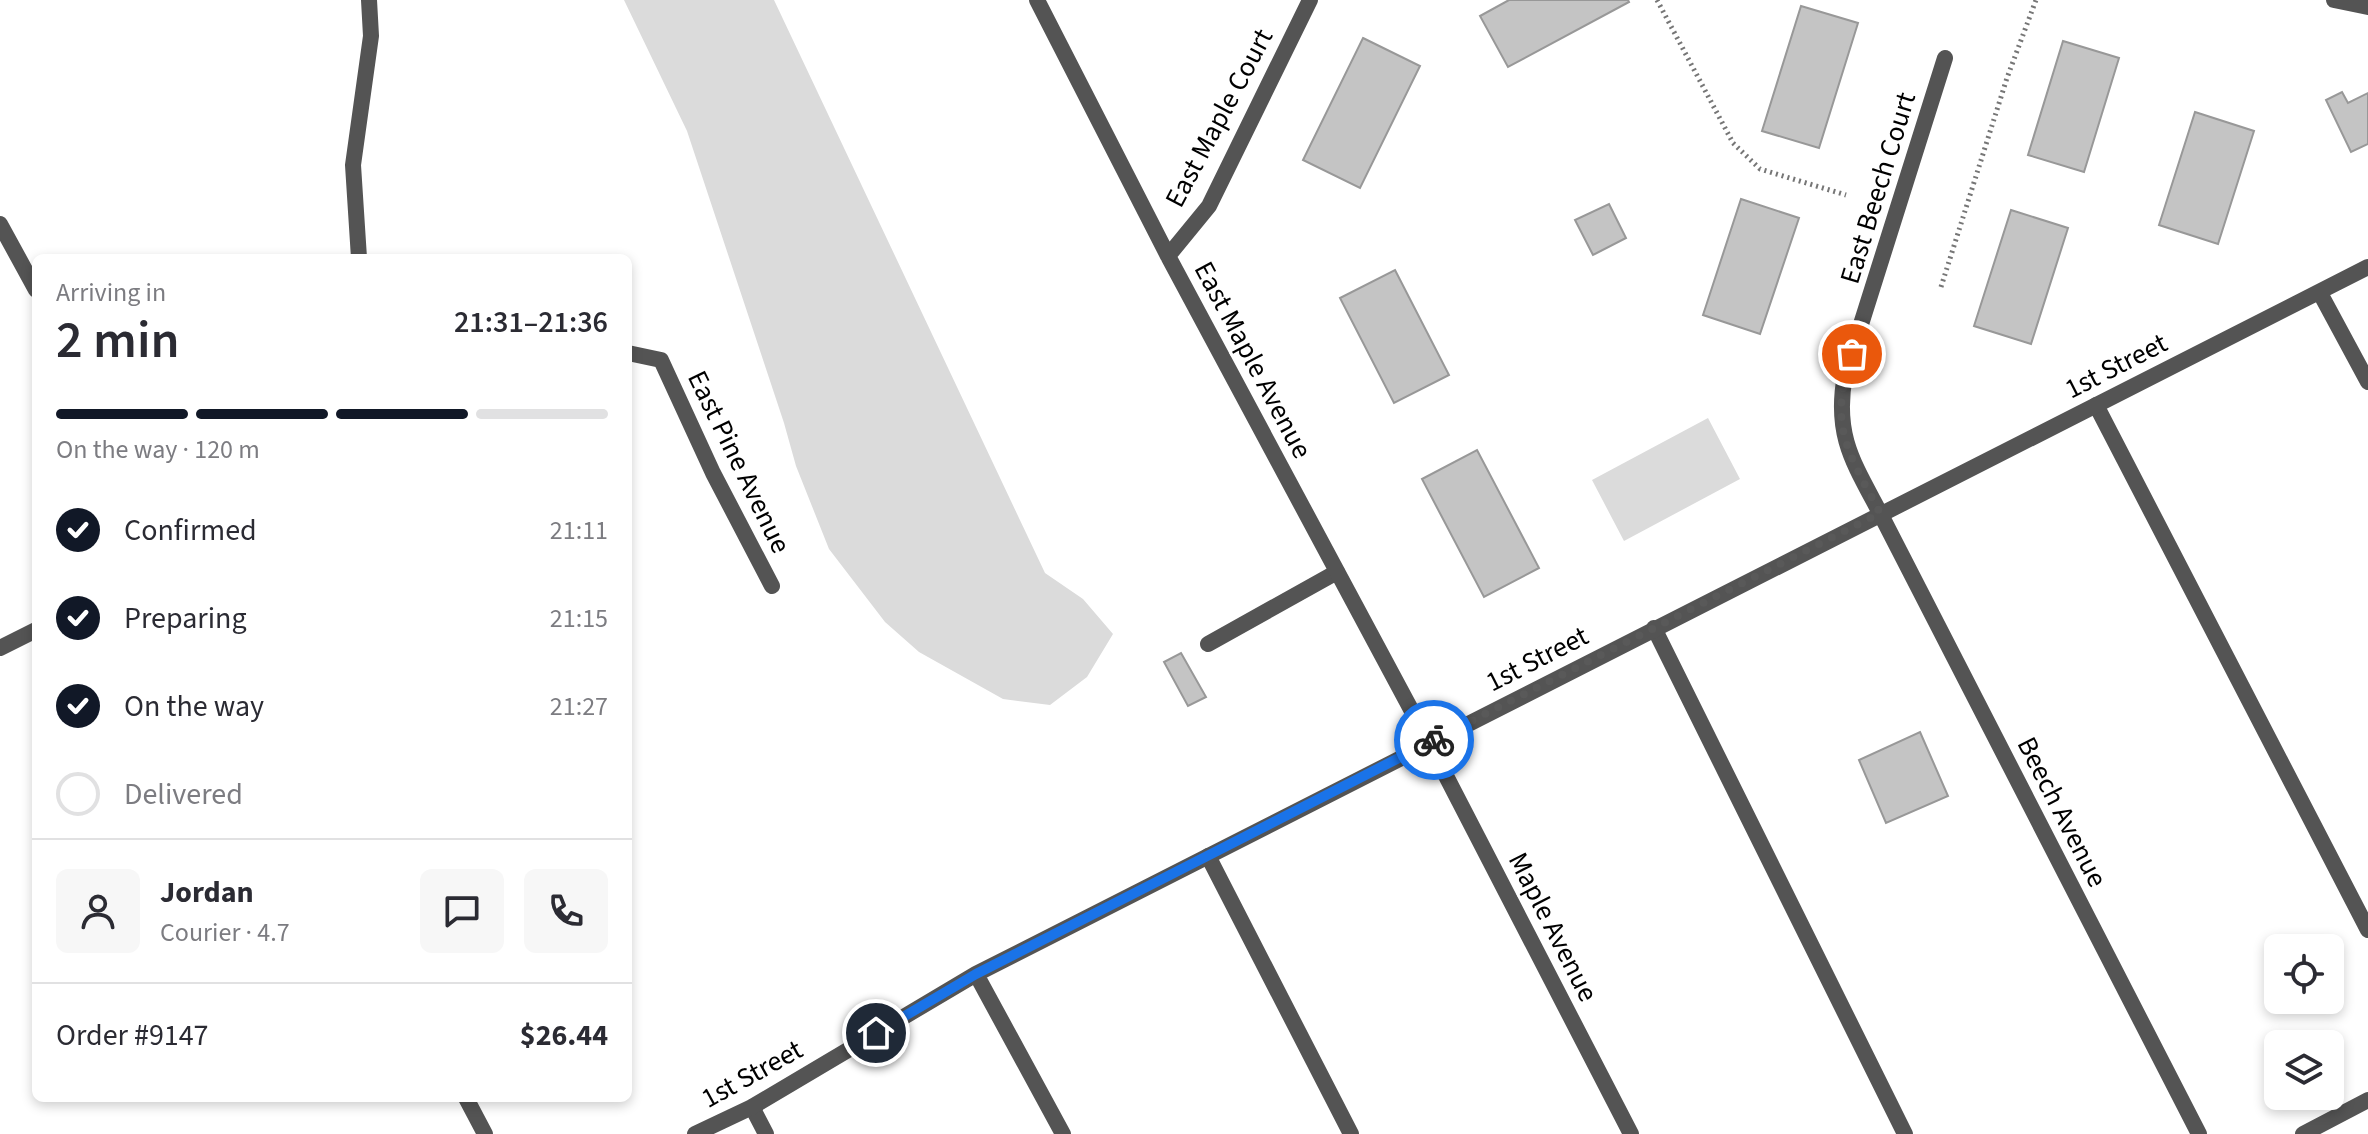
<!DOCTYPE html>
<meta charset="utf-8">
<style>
body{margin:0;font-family:"Source Sans 3",sans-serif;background:#f7f7f7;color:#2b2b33;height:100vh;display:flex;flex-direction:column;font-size:30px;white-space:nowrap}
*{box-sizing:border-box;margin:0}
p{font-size:26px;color:#7c7c81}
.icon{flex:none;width:44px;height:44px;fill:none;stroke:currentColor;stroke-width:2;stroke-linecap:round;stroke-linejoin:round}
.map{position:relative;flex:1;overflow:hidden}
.sheet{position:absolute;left:32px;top:254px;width:600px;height:848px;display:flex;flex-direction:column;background:#fff;border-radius:12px;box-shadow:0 4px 12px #0003}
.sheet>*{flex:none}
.buttons{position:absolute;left:2264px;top:934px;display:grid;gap:16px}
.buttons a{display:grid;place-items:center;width:80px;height:80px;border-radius:12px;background:#fff;box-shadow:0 4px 12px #0003;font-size:40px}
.pin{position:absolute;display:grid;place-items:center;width:68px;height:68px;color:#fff;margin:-34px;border:4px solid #fff;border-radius:50%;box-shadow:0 2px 8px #0007}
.courier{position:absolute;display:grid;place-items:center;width:80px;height:80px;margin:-40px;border:6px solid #1a73e8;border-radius:50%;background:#fff;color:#222;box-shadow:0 2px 10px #0007}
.head em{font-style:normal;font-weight:600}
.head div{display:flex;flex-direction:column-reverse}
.head{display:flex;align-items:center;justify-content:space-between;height:136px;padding:0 24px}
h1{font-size:52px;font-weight:600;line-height:60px}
.bar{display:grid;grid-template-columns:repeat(4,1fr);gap:12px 8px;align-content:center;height:96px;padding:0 24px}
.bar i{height:10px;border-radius:6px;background:#e1e1e2}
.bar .selected{background:#111827}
.bar p{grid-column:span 4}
.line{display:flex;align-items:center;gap:20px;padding:0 24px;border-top:2px solid #e1e1e2}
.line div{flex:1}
.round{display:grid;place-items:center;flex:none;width:84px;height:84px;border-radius:12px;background:#f7f7f7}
ol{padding:0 24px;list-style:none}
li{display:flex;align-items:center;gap:24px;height:88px}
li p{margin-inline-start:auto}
li .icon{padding:8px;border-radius:50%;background:#111827;color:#fff;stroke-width:4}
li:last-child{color:#7c7c81}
li i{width:44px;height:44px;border:4px solid #e1e1e2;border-radius:50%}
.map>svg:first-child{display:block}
.green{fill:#dbdbdb}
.building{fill:#c4c4c4;stroke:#989898;stroke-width:2}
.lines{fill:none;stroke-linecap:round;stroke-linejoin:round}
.path{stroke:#767676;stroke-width:5;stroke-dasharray:2 4;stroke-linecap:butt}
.lane{stroke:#545454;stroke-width:16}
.street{stroke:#545454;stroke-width:16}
.done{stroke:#595959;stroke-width:8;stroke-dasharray:0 14.4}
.route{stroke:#1a73e8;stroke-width:10}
.labels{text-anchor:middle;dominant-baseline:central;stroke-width:6;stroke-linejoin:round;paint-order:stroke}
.street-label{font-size:28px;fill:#000;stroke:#fff}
</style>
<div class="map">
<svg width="2368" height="1134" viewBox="0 0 2368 1134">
<rect width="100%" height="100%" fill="#fff"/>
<path class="green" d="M 624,0 L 774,0 L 1045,573 L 1083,599 L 1113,634 L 1087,677 L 1050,705 L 1003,699 L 919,652 L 885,622 L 829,549 L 796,466 L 784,423 L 687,131 Z
M 1708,418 L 1740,479 L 1624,541 L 1592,480 Z"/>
<path class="building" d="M 1509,0 L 1628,0 L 1629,2 L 1508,67 L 1480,16 Z
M 1801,6 L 1858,23 L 1819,148 L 1762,131 Z
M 1363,38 L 1420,66 L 1360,188 L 1303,160 Z
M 2063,41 L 2119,58 L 2084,172 L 2028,155 Z
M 2342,92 L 2348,103 L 2368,93 L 2368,144 L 2351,152 L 2326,100 Z
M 2195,112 L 2254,131 L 2218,244 L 2159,225 Z
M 1741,199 L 1799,218 L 1760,334 L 1703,315 Z
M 1609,204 L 1626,238 L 1593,255 L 1575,220 Z
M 2011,210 L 2068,228 L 2031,344 L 1974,326 Z
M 1395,270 L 1449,375 L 1394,403 L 1340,298 Z
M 1477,450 L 1539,568 L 1484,597 L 1422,479 Z
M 1181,653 L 1206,697 L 1188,706 L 1164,662 Z
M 1920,732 L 1948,796 L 1886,823 L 1859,760 Z"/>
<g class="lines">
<path class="path" d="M 1657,0 L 1733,143 L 1760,169 L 1846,195
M 1941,287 L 2007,78 L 2036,0"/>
<path class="lane" d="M 2334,0 L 2368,7
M 2096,405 L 2368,930
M 1880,513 C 1853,462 1834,435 1845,375 L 1945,58
M 1654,628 L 1905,1134
M 1208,644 L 1337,572
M 1208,856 L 1351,1134
M 752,1107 L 766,1134"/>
<path class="street" d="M 1037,0 L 1168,256 L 1429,743 L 1631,1134
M 0,224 L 36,290
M 1168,256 L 1209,206 L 1310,0
M 359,258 L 353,165 L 371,36 L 369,0
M 2320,293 L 2368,382
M 628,353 L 661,360 L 713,473 L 772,586
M 1880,513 L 2199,1134
M 0,648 L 36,630
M 976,974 L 1063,1134
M 466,1098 L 485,1134
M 695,1134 L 752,1107 L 976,974 L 2368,267
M 2303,1134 L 2368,1100"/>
</g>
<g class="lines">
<path class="done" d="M 1434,740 L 1880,513 C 1847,450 1828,426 1852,354"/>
<path class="route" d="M 876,1033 L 976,974 L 1434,740"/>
</g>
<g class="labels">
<g class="street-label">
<text transform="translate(1219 118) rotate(-62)">East Maple Court</text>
<text transform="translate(1878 188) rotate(-73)">East Beech Court</text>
<text transform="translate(1253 360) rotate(62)">East Maple Avenue</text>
<text transform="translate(2116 366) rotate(-27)">1st Street</text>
<text transform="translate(739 462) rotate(64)">East Pine Avenue</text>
<text transform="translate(1537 659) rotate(-27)">1st Street</text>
<text transform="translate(2062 812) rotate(63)">Beech Avenue</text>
<text transform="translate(1553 927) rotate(63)">Maple Avenue</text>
<text transform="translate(752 1074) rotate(-29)">1st Street</text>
</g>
</g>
</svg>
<div class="buttons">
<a><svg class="icon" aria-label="locate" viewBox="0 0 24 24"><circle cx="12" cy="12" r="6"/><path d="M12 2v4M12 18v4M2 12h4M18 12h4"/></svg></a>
<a><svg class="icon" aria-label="layers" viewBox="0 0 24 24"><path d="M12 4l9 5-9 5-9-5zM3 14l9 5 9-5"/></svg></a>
</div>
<div class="pin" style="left:1852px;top:354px;background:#ea580c"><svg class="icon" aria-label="bag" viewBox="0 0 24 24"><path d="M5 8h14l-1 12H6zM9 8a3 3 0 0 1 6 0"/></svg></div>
<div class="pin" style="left:876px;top:1033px;background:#1f2937"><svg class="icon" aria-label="home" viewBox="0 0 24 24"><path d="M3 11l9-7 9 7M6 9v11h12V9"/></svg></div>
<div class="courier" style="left:1434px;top:740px"><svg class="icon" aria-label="bike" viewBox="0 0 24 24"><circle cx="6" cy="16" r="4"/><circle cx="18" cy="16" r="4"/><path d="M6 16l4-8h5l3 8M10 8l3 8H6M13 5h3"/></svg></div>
<section class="sheet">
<div class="head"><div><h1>2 min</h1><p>Arriving in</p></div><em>21:31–21:36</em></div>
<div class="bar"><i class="selected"></i><i class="selected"></i><i class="selected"></i><i></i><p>On the way · 120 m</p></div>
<ol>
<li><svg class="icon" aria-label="check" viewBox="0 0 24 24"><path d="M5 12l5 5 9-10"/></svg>Confirmed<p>21:11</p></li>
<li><svg class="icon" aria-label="check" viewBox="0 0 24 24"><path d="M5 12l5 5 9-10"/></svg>Preparing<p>21:15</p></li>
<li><svg class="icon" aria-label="check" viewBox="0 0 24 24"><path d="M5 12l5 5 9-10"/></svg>On the way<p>21:27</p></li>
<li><i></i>Delivered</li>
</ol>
<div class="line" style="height:144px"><a class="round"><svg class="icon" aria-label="person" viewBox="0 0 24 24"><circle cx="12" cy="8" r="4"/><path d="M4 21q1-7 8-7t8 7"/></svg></a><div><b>Jordan</b><p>Courier · 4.7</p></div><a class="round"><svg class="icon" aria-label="chat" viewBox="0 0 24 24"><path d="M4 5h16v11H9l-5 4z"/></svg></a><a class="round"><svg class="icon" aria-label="phone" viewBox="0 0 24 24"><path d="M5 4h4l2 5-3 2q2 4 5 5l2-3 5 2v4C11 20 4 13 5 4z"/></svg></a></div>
<div class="line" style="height:104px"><div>Order #9147</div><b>$26.44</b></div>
</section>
</div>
